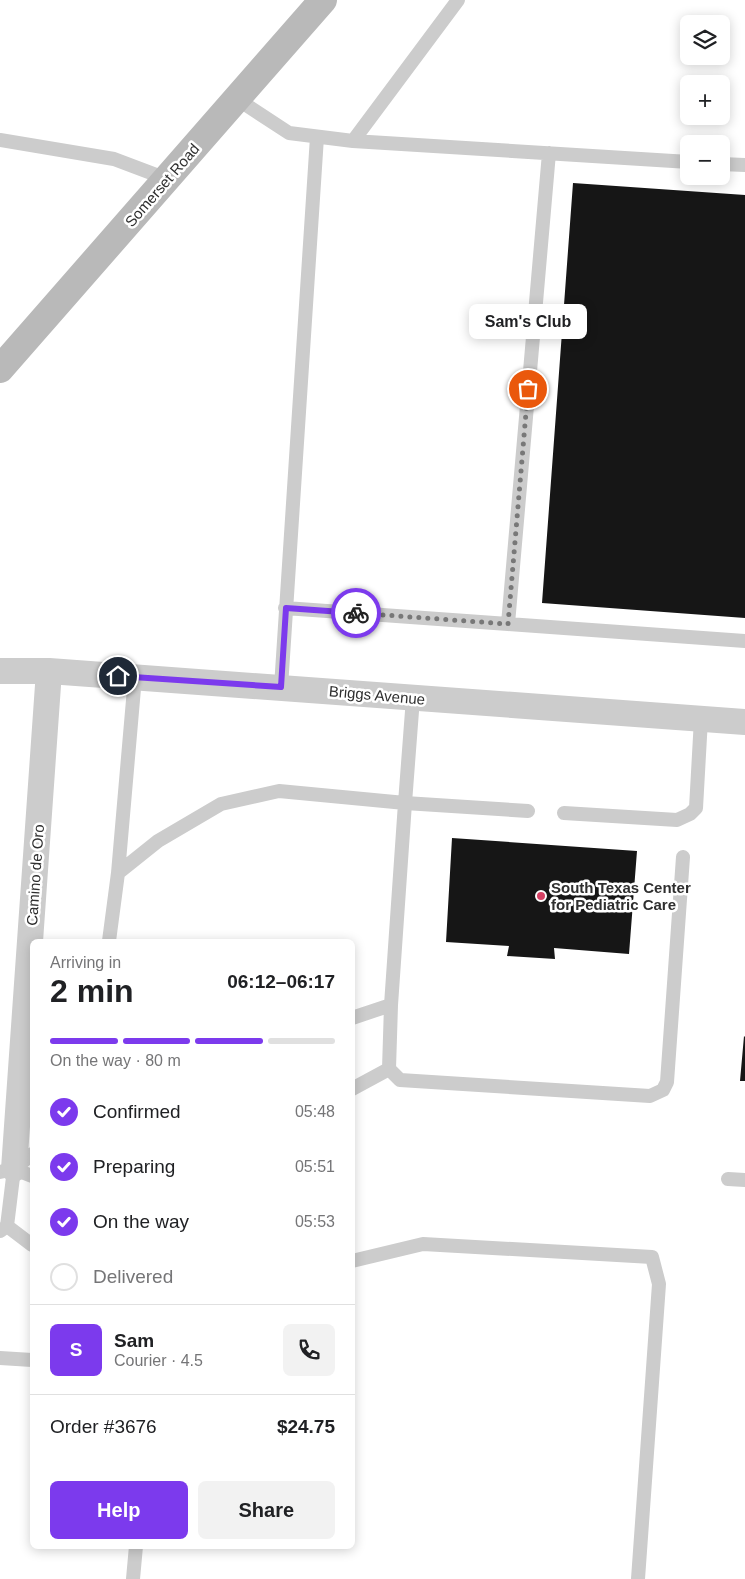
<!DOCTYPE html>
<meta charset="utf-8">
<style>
body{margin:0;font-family:Helvetica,sans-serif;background:#f2f2f2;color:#202124;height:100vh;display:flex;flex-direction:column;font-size:19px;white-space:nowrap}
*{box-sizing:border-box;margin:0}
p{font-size:16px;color:#757577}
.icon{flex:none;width:28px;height:28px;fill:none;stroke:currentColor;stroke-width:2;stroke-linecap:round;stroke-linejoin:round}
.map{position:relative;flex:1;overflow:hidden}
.sheet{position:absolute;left:30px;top:939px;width:325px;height:610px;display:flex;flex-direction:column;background:#fff;border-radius:8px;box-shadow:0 2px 12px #0003}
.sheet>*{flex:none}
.fabs{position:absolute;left:680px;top:15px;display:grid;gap:10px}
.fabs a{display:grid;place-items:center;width:50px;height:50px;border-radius:8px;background:#fff;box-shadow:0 2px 12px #0003;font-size:25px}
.pin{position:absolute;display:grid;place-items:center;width:42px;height:42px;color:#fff;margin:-21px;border:2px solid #fff;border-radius:50%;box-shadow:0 1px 5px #0007}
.courier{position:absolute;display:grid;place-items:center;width:50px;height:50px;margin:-25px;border:4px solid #7c3aed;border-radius:50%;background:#fff;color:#222;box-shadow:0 1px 6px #0007}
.bubble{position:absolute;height:35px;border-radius:8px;background:#fff;box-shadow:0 2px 12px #0003;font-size:16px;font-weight:700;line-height:35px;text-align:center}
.head em{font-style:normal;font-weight:700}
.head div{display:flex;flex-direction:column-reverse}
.head{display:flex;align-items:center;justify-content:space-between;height:85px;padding:0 20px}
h1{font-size:32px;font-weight:700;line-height:38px}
.bar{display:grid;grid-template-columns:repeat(4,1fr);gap:8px 5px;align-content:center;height:60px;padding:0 20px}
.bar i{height:6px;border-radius:4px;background:#e0e0e0}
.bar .active{background:#7c3aed}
.bar p{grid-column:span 4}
.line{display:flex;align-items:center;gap:12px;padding:0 20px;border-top:1px solid #e0e0e0}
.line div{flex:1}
.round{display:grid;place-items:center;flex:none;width:52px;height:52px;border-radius:8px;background:#f2f2f2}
ol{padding:0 20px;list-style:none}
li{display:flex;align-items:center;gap:15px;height:55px}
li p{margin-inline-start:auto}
li .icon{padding:5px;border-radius:50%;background:#7c3aed;color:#fff;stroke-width:4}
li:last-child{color:#757577}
li i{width:28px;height:28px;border:2px solid #e0e0e0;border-radius:50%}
.action{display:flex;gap:10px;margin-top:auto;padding:10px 20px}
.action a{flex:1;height:58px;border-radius:8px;background:#7c3aed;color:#fff;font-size:20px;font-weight:700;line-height:58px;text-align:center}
.action a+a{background:#f2f2f2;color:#202124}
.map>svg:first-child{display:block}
.building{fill:#161616}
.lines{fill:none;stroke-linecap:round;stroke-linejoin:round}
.service{stroke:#ccc;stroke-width:14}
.minor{stroke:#ccc;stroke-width:26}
.secondary{stroke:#b9b9b9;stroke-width:28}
.done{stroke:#787878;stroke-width:5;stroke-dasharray:0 9}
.route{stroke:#7c3aed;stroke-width:6}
.poi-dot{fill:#d54164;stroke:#fff;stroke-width:2}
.labels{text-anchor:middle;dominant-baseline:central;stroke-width:5;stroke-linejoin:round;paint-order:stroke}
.street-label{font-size:15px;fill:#2f2f2f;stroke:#fff}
.poi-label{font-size:15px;font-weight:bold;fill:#2f2f2f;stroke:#fff;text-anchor:start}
</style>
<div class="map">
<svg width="745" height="1579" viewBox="0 0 745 1579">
<rect width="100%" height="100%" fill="#fff"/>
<path class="building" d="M 573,183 L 745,195 L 745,618 L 542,603 Z
M 452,838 L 637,851 L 629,954 L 554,948 L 555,959 L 507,956 L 509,946 L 446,942 Z
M 744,1036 L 745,1037 L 745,1081 L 740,1081 Z"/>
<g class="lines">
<path class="service" d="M 237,99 L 289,133 L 353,141 L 689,162
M 0,140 L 114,159 L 167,179
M 353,141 L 458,0
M 721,164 L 745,165
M 285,608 L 508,624 L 549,153
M 508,624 L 745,641
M 281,687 L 317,137
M 528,811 L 405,803 L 391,1005 L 389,1069 L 400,1080 L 650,1096 L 663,1090 L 667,1082 L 683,857
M 564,813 L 677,820 L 690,814 L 696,808 L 701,719
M 118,873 L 135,677
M 109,941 L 118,873 L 158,841 L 221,804 L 279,791 L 405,803 L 413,698
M 352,1018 L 391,1005
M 352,1089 L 389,1069
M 0,1172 L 14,1169 L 32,1176
M 728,1179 L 745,1180
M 7,1226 L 32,1245
M 0,1231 L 7,1226 L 14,1169 L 32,1154
M 352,1261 L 423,1244 L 652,1257 L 659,1284 L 638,1579
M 0,1358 L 32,1360
M 133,1579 L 136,1546"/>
<path class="minor" d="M 0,671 L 49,671 L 745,722
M 14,1169 L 49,671"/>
<path class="secondary" d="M 0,369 L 323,0"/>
</g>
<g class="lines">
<path class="done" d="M 356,613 L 508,624 L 528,389"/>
<path class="route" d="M 118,676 L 281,687 L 286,608 L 356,613"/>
</g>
<circle class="poi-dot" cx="541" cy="896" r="5"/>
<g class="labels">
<g class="street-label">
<text transform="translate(162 185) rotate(-49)">Somerset Road</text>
<text transform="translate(377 695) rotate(5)">Briggs Avenue</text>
<text transform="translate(35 875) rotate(-86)">Camino de Oro</text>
</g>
<g class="poi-label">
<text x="551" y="887">South Texas Center<tspan x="551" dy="17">for Pediatric Care</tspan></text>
</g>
</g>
</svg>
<div class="fabs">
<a><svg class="icon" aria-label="layers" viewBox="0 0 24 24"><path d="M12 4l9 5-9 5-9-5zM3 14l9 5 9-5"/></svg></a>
<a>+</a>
<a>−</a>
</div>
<div class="pin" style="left:528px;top:389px;background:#ea580c"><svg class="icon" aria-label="bag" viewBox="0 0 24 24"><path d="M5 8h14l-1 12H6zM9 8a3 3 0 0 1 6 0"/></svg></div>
<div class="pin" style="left:118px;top:676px;background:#1f2937"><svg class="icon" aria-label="home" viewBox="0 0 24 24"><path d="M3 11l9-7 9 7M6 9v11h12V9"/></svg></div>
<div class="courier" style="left:356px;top:613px"><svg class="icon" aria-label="bike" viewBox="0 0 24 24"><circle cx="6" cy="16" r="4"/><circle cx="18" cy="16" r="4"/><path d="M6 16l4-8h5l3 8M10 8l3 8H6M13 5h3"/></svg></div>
<div class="bubble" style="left:469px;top:304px;width:118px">Sam's Club</div>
<section class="sheet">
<div class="head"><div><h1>2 min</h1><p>Arriving in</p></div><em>06:12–06:17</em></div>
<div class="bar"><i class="active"></i><i class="active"></i><i class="active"></i><i></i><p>On the way · 80 m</p></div>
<ol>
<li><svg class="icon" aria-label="check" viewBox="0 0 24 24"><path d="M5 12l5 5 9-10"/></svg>Confirmed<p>05:48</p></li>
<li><svg class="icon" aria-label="check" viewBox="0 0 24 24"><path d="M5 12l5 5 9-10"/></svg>Preparing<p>05:51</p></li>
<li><svg class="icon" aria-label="check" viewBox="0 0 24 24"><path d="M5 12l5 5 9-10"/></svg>On the way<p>05:53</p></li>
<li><i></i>Delivered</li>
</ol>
<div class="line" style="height:90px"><b class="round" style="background:#7c3aed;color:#fff">S</b><div><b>Sam</b><p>Courier · 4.5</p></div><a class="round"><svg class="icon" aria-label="phone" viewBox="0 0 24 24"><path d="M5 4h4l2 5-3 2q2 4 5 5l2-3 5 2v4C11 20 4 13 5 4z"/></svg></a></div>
<div class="line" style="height:65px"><div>Order #3676</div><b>$24.75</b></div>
<div class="action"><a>Help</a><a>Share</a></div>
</section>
</div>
